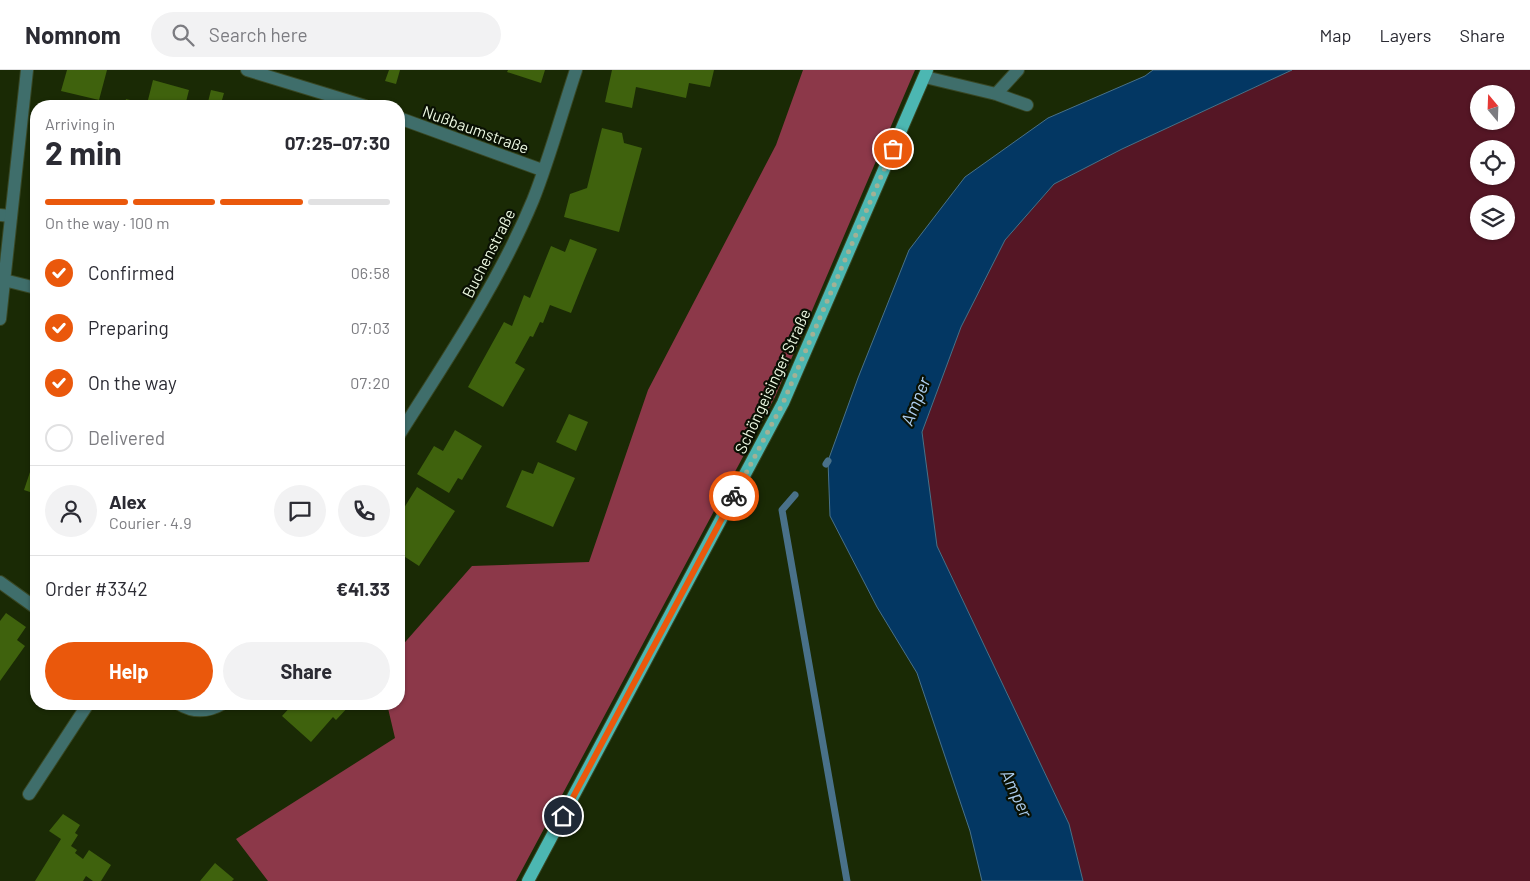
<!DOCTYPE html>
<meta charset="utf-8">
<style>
body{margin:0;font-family:Barlow,sans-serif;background:#f2f2f3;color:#2b2b33;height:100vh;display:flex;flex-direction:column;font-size:19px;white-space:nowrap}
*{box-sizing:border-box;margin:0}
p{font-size:16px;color:#7c7c81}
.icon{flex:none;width:28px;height:28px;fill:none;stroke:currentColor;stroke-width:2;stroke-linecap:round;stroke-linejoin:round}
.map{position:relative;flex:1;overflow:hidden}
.sheet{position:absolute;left:30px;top:30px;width:375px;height:610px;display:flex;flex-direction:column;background:#fff;border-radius:20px;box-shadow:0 1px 4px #0004}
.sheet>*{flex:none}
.needle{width:32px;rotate:341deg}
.buttons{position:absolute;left:1470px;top:15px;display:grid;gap:10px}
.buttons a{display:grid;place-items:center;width:45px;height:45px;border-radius:50%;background:#fff;box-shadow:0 1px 4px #0004;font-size:25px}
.pin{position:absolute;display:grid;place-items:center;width:42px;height:42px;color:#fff;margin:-21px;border:2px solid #fff;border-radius:50%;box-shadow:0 1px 5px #0007}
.courier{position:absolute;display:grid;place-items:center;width:50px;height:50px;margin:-25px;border:4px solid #ea580c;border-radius:50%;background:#fff;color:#222;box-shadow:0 1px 6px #0007}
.headline em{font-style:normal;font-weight:700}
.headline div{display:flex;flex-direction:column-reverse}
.headline{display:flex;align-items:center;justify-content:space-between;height:85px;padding:0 15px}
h1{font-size:32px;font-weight:700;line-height:38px}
.bar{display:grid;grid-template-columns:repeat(4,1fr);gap:8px 5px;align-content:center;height:60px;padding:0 15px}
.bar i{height:6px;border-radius:4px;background:#e1e1e2}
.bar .active{background:#ea580c}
.bar p{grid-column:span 4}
.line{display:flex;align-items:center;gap:12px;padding:0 15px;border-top:1px solid #e1e1e2}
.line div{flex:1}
.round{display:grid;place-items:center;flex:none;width:52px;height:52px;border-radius:26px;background:#f2f2f3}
ol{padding:0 15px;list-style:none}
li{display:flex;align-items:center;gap:15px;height:55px}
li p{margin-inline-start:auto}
li .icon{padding:5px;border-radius:50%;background:#ea580c;color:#fff;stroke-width:4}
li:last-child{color:#7c7c81}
li i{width:28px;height:28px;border:2px solid #e1e1e2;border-radius:50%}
.primary-button{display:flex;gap:10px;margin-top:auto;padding:10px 15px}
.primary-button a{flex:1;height:58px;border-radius:30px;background:#ea580c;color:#fff;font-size:20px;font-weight:700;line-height:58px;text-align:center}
.primary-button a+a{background:#f2f2f3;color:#2b2b33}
header{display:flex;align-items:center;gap:30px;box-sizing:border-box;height:70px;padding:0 25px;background:#fff;border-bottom:1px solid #e1e1e2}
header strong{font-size:24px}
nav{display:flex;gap:28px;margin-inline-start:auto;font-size:18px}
.search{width:350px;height:45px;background:#f2f2f3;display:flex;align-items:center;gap:12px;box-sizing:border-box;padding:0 18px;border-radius:28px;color:#7c7c81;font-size:19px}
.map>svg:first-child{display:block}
.green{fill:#551625;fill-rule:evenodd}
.forest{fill:#8c3849}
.water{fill:#033763;stroke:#497189}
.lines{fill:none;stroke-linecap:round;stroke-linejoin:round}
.stream{stroke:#497189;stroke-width:7}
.building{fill:#3f620d}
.service-casing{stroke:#384724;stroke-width:14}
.minor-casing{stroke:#384724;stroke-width:14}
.primary-casing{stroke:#384724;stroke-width:14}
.service{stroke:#3f6e6b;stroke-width:12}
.minor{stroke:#3f6e6b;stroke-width:12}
.primary{stroke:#4cb7b2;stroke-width:12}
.done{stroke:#a3b195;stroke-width:5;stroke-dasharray:0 9}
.route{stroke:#ea580c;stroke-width:6}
.labels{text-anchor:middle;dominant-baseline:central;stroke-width:4.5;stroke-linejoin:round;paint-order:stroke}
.street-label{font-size:16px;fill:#edf9e3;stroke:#091003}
.water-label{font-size:18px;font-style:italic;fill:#accced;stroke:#091003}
</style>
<header>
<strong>Nomnom</strong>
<div class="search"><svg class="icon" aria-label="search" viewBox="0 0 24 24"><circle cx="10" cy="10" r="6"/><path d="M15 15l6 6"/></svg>Search here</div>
<nav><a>Map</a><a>Layers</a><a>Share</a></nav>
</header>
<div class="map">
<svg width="1530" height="811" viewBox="0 0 1530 811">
<rect width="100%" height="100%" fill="#1a2a05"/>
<path class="green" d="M 1292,0 L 1530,0 L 1530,811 L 1083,811 L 1069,754 L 937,476 L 922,362 L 961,257 L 1005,170 L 1054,114 L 1122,79 ZM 1479,24 L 1506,24 L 1506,51 L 1479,51 ZM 1479,79 L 1506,79 L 1506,106 L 1479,106 ZM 1479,134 L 1506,134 L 1506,161 L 1479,161 Z"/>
<path class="forest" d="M 803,0 L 915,0 L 775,327 L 516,811 L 268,811 L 236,769 L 395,668 L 387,634 L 399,634 L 399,579 L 472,496 L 589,492 L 648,320 L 776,75 Z"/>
<path class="water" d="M 1153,0 L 1292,0 L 1122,79 L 1054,114 L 1005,170 L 961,257 L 922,362 L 937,476 L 1069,754 L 1083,811 L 982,811 L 970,761 L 917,603 L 877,537 L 830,446 L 828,391 L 858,308 L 909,180 L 965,107 L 1048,48 L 1145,6 Z"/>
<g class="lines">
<path class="stream" d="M 826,394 L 828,391
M 795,425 L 782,440 L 847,811"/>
</g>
<path class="building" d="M 67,0 L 107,0 L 99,30 L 61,21 Z
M 389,0 L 400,0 L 396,14 L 385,11 Z
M 508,0 L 545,0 L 541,13 L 507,2 Z
M 612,0 L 714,0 L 710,17 L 689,13 L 686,28 L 636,17 L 632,38 L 605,32 Z
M 153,10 L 189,20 L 185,36 L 124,36 L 126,29 L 147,34 Z
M 211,20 L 224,23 L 222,30 L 243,36 L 207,36 Z
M 602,58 L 622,63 L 624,73 L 642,78 L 619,162 L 564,147 L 570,124 L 587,118 Z
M 570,169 L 597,179 L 585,208 L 571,243 L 550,235 L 543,253 L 540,252 L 533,267 L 530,266 L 515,293 L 525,299 L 503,337 L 468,317 L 504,252 L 512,256 L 524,225 L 530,228 L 551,176 L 565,182 Z
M 35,291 L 36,291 L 36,314 L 32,313 Z
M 569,344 L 588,352 L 576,381 L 556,372 Z
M 455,360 L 482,376 L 462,410 L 458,408 L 449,423 L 417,404 L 434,376 L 443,381 Z
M 36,368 L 36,424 L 24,420 L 35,387 L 30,386 Z
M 538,392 L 575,408 L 553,457 L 506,437 L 522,400 L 533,404 Z
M 417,417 L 455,441 L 419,496 L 399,483 L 399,446 Z
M 6,543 L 26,557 L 17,570 L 25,576 L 0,611 L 0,551 Z
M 293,634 L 351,634 L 336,650 L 333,647 L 311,672 L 282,646 Z
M 63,744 L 80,755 L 75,763 L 78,765 L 71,776 L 77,780 L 75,783 L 83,789 L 89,780 L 111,795 L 101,811 L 93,811 L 86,806 L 83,811 L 35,811 L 61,769 L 49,761 Z
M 215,793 L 234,809 L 232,811 L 200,811 Z"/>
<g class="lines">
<g class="service-casing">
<path id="service" d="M 925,7 L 996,24 L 1027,35
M 996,24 L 1018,0
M 0,145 L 11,146"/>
</g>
<g class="minor-casing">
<path id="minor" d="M 247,0 L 365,36
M 399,48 L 542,100
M 4,210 L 36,218
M 0,249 L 27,0
M 399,365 C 447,289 498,214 533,130 C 549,90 562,42 576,0
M 0,512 L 36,538
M 179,634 C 194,643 208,642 222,634
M 29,724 L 88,634"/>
</g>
<g class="primary-casing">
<path id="primary" d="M 528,811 L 783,333 L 927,0"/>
</g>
<use href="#service" class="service"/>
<use href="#minor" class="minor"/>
<use href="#primary" class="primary"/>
</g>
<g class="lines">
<path class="done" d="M 734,426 L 783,333 L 893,79"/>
<path class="route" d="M 563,746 L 734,426"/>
</g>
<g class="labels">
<g class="street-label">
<text transform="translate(476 59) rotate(20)">Nußbaumstraße</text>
<text transform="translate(488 183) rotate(-63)">Buchenstraße</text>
<text transform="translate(772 311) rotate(-65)">Schöngeisinger Straße</text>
</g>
<g class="water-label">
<text transform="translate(915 331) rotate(-68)">Amper</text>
<text transform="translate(1017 723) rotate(65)">Amper</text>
</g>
</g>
</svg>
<div class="buttons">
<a><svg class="needle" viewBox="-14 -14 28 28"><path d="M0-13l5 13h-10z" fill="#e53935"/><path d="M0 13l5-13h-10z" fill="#7c7c81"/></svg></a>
<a><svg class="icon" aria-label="locate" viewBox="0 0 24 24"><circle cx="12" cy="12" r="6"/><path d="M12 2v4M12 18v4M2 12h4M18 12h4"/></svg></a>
<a><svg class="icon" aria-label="layers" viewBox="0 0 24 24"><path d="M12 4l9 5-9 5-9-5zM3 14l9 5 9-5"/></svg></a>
</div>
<div class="pin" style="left:893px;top:79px;background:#ea580c"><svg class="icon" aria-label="bag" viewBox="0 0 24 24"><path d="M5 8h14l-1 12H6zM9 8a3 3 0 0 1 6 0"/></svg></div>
<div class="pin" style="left:563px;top:746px;background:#1f2937"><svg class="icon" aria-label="home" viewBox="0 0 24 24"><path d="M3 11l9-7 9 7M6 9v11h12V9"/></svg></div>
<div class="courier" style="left:734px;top:426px"><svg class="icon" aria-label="bike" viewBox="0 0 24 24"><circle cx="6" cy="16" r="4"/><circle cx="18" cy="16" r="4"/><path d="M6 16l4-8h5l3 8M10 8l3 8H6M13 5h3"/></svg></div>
<section class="sheet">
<div class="headline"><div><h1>2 min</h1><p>Arriving in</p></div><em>07:25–07:30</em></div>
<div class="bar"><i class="active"></i><i class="active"></i><i class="active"></i><i></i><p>On the way · 100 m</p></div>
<ol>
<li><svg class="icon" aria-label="check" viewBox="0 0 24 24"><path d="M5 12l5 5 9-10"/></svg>Confirmed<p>06:58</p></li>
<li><svg class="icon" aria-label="check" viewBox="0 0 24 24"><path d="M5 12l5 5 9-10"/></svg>Preparing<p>07:03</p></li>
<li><svg class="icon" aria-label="check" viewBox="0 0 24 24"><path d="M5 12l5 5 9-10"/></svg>On the way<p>07:20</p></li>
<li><i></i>Delivered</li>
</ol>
<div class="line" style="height:90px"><a class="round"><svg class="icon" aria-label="person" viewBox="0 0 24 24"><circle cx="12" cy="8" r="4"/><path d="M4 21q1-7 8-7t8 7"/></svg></a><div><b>Alex</b><p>Courier · 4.9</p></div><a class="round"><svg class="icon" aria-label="chat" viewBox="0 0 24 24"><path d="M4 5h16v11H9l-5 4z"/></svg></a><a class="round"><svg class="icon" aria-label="phone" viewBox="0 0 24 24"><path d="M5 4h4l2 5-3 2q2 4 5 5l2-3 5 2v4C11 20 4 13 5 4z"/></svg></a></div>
<div class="line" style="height:65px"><div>Order #3342</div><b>€41.33</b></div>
<div class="primary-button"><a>Help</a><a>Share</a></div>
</section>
</div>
